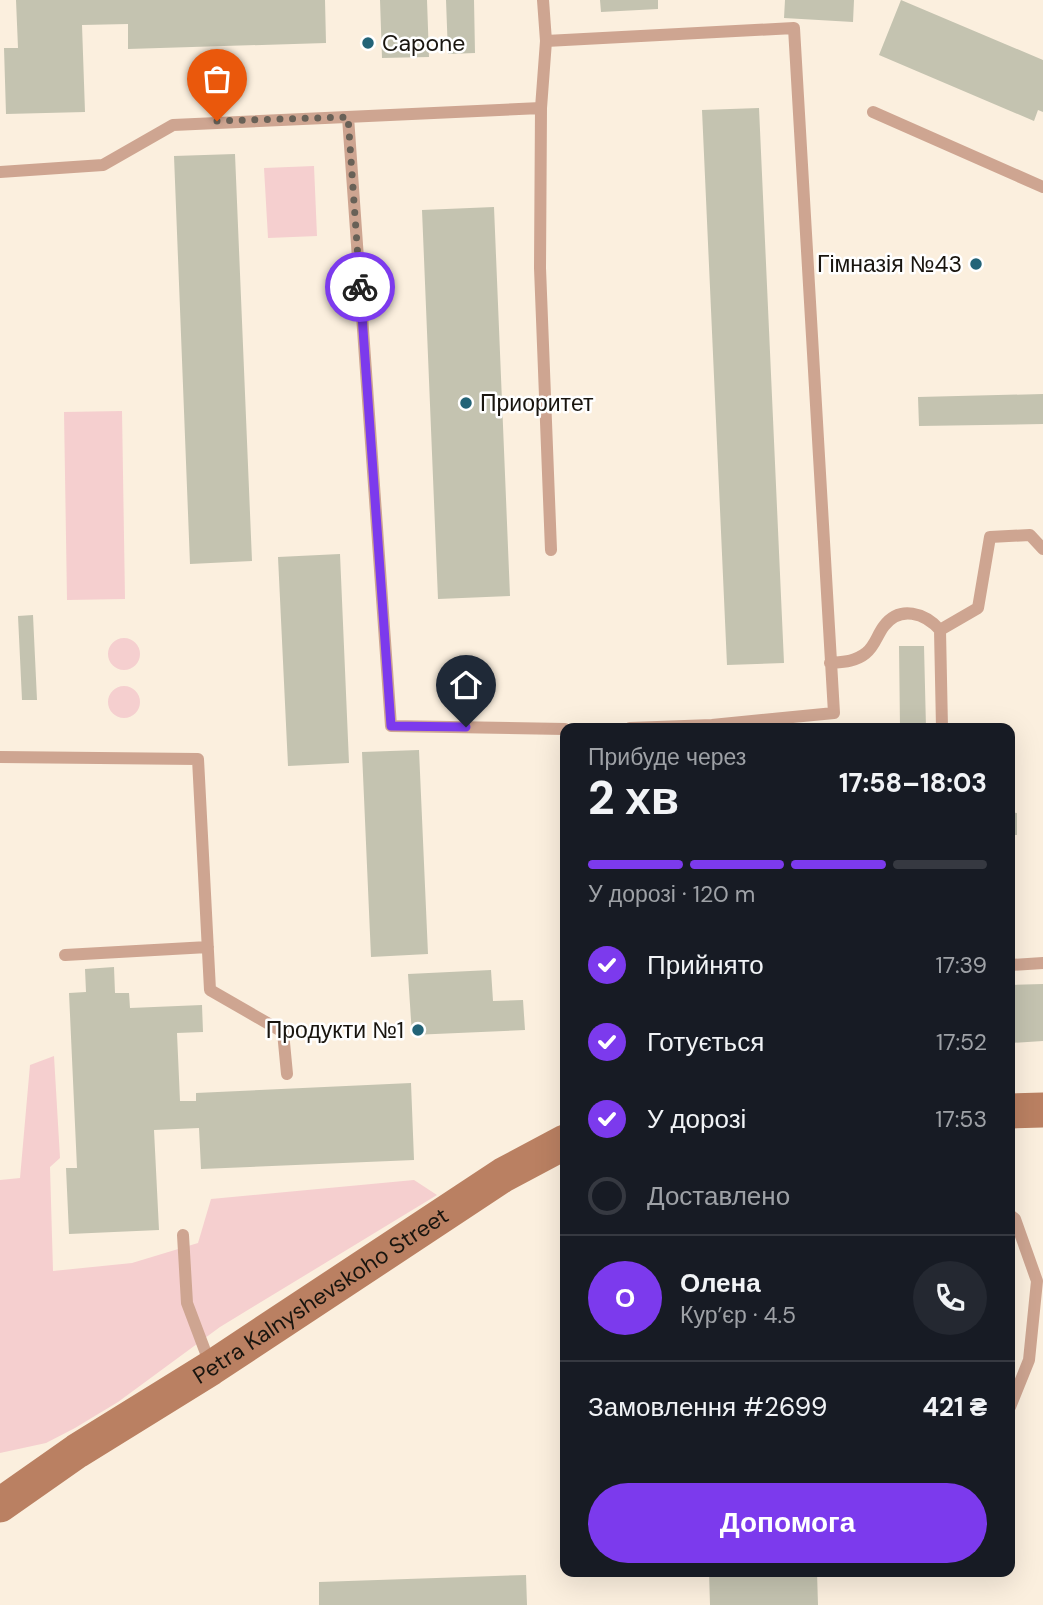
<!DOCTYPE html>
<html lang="uk">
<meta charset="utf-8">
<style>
body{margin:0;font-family:"DM Sans",sans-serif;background:#242831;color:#f1f3f6;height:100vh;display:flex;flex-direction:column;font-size:26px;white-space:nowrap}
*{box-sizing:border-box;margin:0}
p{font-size:23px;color:#9ea1a6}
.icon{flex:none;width:38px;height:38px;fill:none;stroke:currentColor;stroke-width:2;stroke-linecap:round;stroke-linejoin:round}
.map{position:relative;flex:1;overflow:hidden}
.sheet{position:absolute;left:560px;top:723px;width:455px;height:854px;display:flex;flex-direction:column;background:#171b24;border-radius:14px;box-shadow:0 7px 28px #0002}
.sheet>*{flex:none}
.pin{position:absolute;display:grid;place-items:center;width:60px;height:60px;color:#fff;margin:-72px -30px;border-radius:50% 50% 50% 0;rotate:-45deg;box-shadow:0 0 7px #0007}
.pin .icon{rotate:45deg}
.courier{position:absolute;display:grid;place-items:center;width:70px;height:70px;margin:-35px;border:5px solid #7c3aed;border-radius:50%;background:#fff;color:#222;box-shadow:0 2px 9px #0007}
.overview em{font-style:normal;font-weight:800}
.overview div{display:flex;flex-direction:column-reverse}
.overview{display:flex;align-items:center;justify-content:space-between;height:119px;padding:0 28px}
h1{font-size:46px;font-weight:800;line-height:52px}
.bar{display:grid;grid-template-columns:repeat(4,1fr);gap:10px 7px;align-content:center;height:84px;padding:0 28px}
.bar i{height:9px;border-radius:5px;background:#363941}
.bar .active{background:#7c3aed}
.bar p{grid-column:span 4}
.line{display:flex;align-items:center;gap:18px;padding:0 28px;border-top:2px solid #363941}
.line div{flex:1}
.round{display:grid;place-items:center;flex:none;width:74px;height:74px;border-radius:37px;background:#242831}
ol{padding:0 28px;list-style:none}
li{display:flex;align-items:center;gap:21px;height:77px}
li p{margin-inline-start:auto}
li .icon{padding:7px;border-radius:50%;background:#7c3aed;color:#fff;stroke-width:4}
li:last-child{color:#9ea1a6}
li i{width:38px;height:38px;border:4px solid #363941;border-radius:50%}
.action{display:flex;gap:14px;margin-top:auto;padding:14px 28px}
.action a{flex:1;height:80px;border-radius:42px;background:#7c3aed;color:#fff;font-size:28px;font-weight:800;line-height:80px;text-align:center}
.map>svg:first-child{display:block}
.green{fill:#f5cfcf}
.building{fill:#c4c3b0}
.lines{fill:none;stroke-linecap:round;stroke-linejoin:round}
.service{stroke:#cea591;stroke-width:12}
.secondary{stroke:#ba8062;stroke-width:35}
.done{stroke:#686157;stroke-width:7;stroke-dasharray:0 12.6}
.route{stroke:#7c3aed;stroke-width:9}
.poi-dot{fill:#226377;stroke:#fff;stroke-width:2.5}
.labels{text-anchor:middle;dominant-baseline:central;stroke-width:5;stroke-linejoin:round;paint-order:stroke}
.poi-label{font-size:23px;fill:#19150f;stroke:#fff;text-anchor:start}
.street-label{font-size:23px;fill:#19150f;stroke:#fff}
</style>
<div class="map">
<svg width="1043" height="1605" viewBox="0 0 1043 1605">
<rect width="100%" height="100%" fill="#fbefde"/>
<path class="green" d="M 314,166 L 317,236 L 268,238 L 264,168 Z
M 122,411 L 125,599 L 67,600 L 64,412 Z
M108 654a16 16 0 1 1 32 0a16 16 0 1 1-32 0Z
M108 702a16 16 0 1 1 32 0a16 16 0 1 1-32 0Z
M 54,1056 L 60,1158 L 50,1167 L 53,1271 L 132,1263 L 198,1243 L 211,1199 L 414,1180 L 437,1195 L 220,1327 L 118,1402 L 75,1428 L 46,1443 L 0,1453 L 0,1180 L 20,1178 L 30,1065 Z"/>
<path class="building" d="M 16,0 L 325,0 L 326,43 L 128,49 L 128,24 L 82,25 L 85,112 L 6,114 L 4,48 L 18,48 Z
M 380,0 L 427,0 L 429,57 L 382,58 Z
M 446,0 L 474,0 L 475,53 L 448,54 Z
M 600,0 L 658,0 L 658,9 L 601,12 Z
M 785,0 L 854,0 L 853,22 L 784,18 Z
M 901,0 L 1043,60 L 1043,112 L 1038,110 L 1034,121 L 879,55 Z
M 759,108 L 784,663 L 727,665 L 702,110 Z
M 235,154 L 252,561 L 190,564 L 174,156 Z
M 494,207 L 510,596 L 438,599 L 422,210 Z
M 1043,394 L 1043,424 L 919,426 L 918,397 Z
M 340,554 L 349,763 L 288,766 L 278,557 Z
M 33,615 L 37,700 L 22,700 L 18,616 Z
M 899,646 L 924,646 L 926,728 L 900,728 Z
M 419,750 L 428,954 L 371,957 L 362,752 Z
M 1010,812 L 1017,813 L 1017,835 L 1010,835 Z
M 114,967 L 115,993 L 129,993 L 130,1008 L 202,1005 L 203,1032 L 177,1033 L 180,1101 L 196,1101 L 196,1093 L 411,1083 L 414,1160 L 201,1169 L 199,1128 L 154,1130 L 159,1230 L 69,1234 L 66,1168 L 77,1168 L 69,993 L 86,992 L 85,969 Z
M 491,970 L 493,1001 L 523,1000 L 525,1030 L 412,1035 L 408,974 Z
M 1043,984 L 1043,1041 L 1010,1043 L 1010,985 Z
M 709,1572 L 817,1572 L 818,1605 L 710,1605 Z
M 526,1575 L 527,1605 L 319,1605 L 319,1582 Z"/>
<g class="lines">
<path class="service" d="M 546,41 L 794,28 L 834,713 L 712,725 L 630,728
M 541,108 L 540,268 L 551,550
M 873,112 L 1043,187
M 348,117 L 391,726 L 565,729
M 0,172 L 103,165 L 173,125 L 541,108 L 546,41 L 543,0
M 940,630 L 978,608 L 990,537 L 1030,535 L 1043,549
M 830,663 C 842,662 855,662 866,653 C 875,646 877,635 884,626 C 900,605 925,613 940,630 L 942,728
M 0,757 L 198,759 L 210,990 L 283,1032 L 287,1074
M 65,955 L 208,947
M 1010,965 L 1043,963
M 1010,1215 L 1015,1219 L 1037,1281 L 1029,1360 L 1010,1407
M 183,1235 L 187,1303 L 210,1364"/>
<g class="secondary">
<path d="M 1010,1111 L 1043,1110"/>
<path id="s1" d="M 0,1505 L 77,1451 L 211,1368 L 503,1175 L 565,1142"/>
</g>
</g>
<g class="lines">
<path class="done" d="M 217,121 L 348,117 L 360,287"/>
<path class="route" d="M 360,287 L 391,726 L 466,727"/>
</g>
<g class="poi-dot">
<circle cx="368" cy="43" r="7"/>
<circle cx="976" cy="264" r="7"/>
<circle cx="466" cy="403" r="7"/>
<circle cx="418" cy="1030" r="7"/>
</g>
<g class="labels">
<g class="poi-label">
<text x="382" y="43">Capone</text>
<text x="962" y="264" text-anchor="end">Гімназія №43</text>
<text x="480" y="403">Приоритет</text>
<text x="404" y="1030" text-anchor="end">Продукти №1</text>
</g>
<g class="street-label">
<text stroke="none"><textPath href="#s1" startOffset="383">Petra Kalnyshevskoho Street</textPath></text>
</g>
</g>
</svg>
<div class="pin" style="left:217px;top:121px;background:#ea580c"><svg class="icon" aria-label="bag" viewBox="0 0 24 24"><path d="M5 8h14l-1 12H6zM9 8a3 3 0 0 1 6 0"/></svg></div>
<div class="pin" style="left:466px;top:727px;background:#1f2937"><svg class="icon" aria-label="home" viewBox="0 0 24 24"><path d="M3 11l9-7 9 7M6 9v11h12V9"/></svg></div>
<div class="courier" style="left:360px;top:287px"><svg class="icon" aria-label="bike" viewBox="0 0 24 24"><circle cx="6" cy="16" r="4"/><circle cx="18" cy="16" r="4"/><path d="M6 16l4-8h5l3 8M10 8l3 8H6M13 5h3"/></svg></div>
<section class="sheet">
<div class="overview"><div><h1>2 хв</h1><p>Прибуде через</p></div><em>17:58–18:03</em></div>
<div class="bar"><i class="active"></i><i class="active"></i><i class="active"></i><i></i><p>У дорозі · 120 m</p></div>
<ol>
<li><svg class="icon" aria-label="check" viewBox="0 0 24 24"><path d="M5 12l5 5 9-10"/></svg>Прийнято<p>17:39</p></li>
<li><svg class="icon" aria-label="check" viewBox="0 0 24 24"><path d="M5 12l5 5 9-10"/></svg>Готується<p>17:52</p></li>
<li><svg class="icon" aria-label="check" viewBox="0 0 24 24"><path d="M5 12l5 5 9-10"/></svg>У дорозі<p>17:53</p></li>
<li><i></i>Доставлено</li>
</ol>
<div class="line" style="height:126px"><b class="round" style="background:#7c3aed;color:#fff">О</b><div><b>Олена</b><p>Кур’єр · 4.5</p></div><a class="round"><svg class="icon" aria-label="phone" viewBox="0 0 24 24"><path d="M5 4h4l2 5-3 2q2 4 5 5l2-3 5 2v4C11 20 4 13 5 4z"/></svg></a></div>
<div class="line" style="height:91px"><div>Замовлення #2699</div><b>421 ₴</b></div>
<div class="action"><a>Допомога</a></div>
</section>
</div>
